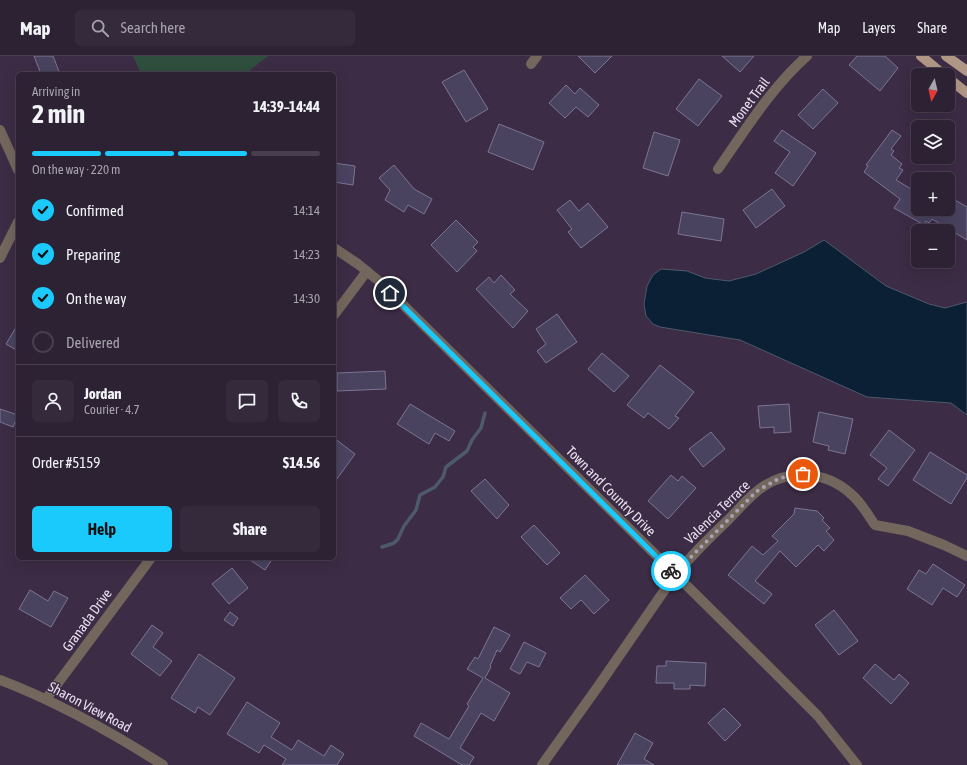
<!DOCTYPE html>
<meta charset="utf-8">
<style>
body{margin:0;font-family:"Asap Condensed",sans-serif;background:#35293c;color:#f1f3f6;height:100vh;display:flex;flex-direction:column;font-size:15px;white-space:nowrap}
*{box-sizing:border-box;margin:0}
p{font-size:13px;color:#a7a3ac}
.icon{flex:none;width:22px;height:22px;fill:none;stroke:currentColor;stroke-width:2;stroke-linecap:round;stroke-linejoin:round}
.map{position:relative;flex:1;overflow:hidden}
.details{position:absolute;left:16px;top:16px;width:320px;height:488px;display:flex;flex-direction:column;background:#2d2134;border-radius:6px;box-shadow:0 4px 16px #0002,0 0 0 1px #483e4f}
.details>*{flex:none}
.needle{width:26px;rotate:188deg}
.tools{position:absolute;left:911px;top:12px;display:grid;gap:8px}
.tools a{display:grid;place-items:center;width:44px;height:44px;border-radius:6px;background:#2d2134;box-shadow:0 4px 16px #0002,0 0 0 1px #483e4f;font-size:20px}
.pin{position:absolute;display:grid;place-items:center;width:34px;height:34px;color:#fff;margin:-17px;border:2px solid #fff;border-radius:50%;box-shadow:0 1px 4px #0007}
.courier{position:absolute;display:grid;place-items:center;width:40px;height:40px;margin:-20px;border:3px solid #1acafc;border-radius:50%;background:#fff;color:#222;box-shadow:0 1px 5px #0007}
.headline em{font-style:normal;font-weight:700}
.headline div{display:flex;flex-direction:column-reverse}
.headline{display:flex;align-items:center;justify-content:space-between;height:68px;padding:0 16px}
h1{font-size:26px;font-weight:700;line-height:30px}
.bar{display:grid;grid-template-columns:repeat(4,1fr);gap:6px 4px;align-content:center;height:48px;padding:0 16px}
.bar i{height:5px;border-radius:3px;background:#483e4f}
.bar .active{background:#1acafc}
.bar p{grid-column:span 4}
.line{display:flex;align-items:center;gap:10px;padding:0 16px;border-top:1px solid #483e4f}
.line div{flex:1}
.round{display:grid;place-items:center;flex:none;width:42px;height:42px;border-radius:6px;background:#35293c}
ol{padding:0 16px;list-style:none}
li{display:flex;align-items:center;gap:12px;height:44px}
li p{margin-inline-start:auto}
li .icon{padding:4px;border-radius:50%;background:#1acafc;color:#111;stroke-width:4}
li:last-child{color:#a7a3ac}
li i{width:22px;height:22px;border:2px solid #483e4f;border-radius:50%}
.button{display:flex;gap:8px;margin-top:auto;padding:8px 16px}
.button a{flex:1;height:46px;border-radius:6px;background:#1acafc;color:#111;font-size:16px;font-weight:700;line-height:46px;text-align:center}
.button a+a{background:#35293c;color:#f1f3f6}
header{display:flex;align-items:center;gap:24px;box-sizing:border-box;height:56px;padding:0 20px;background:#2d2134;border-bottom:1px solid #483e4f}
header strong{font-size:19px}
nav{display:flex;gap:22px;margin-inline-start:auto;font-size:14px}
.search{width:280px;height:36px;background:#35293c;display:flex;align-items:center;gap:10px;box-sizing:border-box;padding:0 14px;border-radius:6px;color:#a7a3ac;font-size:15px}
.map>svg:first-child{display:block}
.green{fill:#2f4e3e}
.water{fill:#0b1f35;stroke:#4e596d}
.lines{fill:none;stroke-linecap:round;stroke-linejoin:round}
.stream{stroke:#4e596d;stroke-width:3.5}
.building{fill:#494360;stroke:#7c7594}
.minor{stroke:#73665d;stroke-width:10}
.major{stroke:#b19786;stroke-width:10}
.done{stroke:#aca0b4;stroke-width:4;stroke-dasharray:0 7.2}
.route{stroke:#1acafc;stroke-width:5}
.labels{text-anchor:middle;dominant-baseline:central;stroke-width:3;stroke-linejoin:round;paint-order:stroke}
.street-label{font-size:14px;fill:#e9dfef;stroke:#3c2c45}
</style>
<header>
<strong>Map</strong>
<div class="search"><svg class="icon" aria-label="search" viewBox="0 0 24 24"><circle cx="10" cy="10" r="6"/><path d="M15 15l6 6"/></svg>Search here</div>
<nav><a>Map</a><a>Layers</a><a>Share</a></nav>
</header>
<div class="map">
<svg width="967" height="709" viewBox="0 0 967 709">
<rect width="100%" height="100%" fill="#3c2c45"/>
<path class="green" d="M 133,0 L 268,0 L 245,18 L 141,18 Z"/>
<path class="water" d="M 824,184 L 886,230 L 929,248 L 945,252 L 967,246 L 967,359 L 951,347 L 867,341 L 740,284 L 660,271 L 653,268 L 646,260 L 644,248 L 647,230 L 653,219 L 661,213 L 687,215 L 705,222 L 729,225 L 756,218 L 804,196 Z"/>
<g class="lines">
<path class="stream" d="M 382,491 L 394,487 L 398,483 L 404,470 L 416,454 L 420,439 L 435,431 L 443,421 L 446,411 L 467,395 L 472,384 L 481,372 L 485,357"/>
</g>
<path class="building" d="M 34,0 L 53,0 L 60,18 L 41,18 Z
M 578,0 L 612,0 L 595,17 Z
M 722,0 L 754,0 L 740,16 Z
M 857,0 L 885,0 L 898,12 L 880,35 L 849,9 Z
M 464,14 L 488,53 L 466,66 L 442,26 Z
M 699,23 L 722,40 L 698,70 L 676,53 Z
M 566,29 L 575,38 L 580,32 L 599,49 L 588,61 L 576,51 L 565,62 L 549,47 Z
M 823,33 L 838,47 L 813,73 L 798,59 Z
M 499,68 L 544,86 L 533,114 L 488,96 Z
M 782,74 L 816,97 L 793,130 L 775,117 L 790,96 L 774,85 Z
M 892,74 L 901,80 L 891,93 L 894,95 L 891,99 L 902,108 L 899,112 L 903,114 L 896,124 L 918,137 L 918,153 L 948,153 L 948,140 L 967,151 L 967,184 L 932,163 L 929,167 L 926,165 L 924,169 L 894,152 L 900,143 L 864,116 L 868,110 L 866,109 Z
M 654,76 L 680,84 L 668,120 L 643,112 Z
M 334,107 L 355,110 L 353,129 L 334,126 Z
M 394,109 L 414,133 L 432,143 L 424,158 L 408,149 L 404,156 L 385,144 L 390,134 L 379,122 Z
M 772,133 L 785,150 L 756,172 L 743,154 Z
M 570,144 L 579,155 L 588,147 L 608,171 L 581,192 L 568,176 L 572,173 L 557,154 Z
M 682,156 L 724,163 L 721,185 L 678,178 Z
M 456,164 L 478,186 L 473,191 L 477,195 L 457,216 L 431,189 Z
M 501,219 L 515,234 L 510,238 L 528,255 L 513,272 L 476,233 L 489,221 L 494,227 Z
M 557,258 L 577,286 L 546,307 L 537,295 L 546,288 L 536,273 Z
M 18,268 L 18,295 L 6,288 Z
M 602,297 L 629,320 L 614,336 L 588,313 Z
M 660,309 L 694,336 L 675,360 L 679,362 L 669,373 L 648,357 L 644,362 L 627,349 Z
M 385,315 L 386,333 L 337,335 L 337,317 Z
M 410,348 L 455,375 L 449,385 L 435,377 L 429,388 L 397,368 Z
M 789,348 L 791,376 L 774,377 L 774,371 L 760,372 L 758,350 Z
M 0,353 L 18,359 L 13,371 L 0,366 Z
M 819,356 L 853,363 L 845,398 L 828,394 L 829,390 L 813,386 Z
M 889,374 L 915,394 L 888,430 L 878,423 L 887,412 L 870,399 Z
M 711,376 L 725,393 L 703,411 L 689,393 Z
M 334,382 L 355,398 L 334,427 Z
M 930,396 L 967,419 L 967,422 L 951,448 L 913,424 Z
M 671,419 L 678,425 L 682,420 L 696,432 L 668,463 L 648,445 Z
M 485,423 L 509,449 L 497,463 L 471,435 Z
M 795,452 L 817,455 L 824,462 L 822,464 L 830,472 L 826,475 L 834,484 L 824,495 L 818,489 L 796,511 L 780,495 L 755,525 L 772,538 L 764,548 L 728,519 L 752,490 L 763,499 L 778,485 L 772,480 L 794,458 Z
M 534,469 L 560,497 L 547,509 L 521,481 Z
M 247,502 L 273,502 L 265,514 Z
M 933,508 L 965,529 L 957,541 L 943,532 L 932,549 L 907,533 L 919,514 L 926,518 Z
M 232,512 L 248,532 L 229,548 L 212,528 Z
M 585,519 L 609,544 L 594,558 L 581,544 L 571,553 L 560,542 Z
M 30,534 L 48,545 L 54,535 L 68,542 L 51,571 L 19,553 Z
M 834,554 L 858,585 L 839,599 L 815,569 Z
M 230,556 L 238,562 L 233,570 L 224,564 Z
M 152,569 L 163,577 L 153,591 L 172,605 L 160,620 L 131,598 Z
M 494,571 L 510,579 L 500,596 L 497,594 L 490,610 L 491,611 L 485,622 L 510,637 L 494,665 L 481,657 L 460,692 L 474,701 L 469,709 L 462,709 L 414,680 L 421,667 L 449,683 L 469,650 L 467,648 L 483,622 L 467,613 L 475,601 L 478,603 Z
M 524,586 L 546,597 L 539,611 L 527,606 L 520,618 L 510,613 Z
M 199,598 L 235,622 L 210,659 L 198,651 L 195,657 L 171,642 Z
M 666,605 L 706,607 L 705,630 L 690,629 L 690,633 L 674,633 L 674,627 L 656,627 L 657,610 L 666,610 Z
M 875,608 L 894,624 L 899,618 L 909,627 L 891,648 L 863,622 Z
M 247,646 L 280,667 L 271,681 L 292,694 L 298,684 L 324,700 L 331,689 L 344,698 L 337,709 L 282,709 L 286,703 L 264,689 L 259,697 L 227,678 Z
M 724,652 L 741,669 L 725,685 L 708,667 Z
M 635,677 L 653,687 L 644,703 L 654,709 L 617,709 Z"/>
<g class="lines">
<path class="minor" d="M 531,8 L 537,0
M 0,74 L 18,114
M 718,113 C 746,73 771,32 807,0
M 334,192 L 358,208 L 380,226 L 771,613 L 818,660 L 857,709
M 0,202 L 18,166
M 334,259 L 367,215
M 0,624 C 58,646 111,676 163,709
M 46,643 L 151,502
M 542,709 L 597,632 L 675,519 C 692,499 710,481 728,464 C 738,454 746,444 756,436 C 784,412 825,414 851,438 C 861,446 868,459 875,469 L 908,475 L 944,489 L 967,500"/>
<path class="major" d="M 921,0 L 944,19
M 946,0 L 967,15
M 948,22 L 967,37"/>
</g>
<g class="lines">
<path class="done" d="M 671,515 L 675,518 L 688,504 L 757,435 L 778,423 L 788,420 L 803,418"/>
<path class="route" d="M 390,237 L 671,515"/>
</g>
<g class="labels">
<g class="street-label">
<text transform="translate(749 46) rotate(-53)">Monet Trail</text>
<text transform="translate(611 435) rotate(45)">Town and Country Drive</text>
<text transform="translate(717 456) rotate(-44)">Valencia Terrace</text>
<text transform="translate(87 564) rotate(-54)">Granada Drive</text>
<text transform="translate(90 651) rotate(28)">Sharon View Road</text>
</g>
</g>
</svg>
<div class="tools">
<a><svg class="needle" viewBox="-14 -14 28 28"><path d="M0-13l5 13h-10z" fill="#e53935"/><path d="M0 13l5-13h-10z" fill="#a7a3ac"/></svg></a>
<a><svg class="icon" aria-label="layers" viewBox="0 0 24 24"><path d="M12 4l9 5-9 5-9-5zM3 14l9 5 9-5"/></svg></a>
<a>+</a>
<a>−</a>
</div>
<div class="pin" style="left:803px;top:418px;background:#ea580c"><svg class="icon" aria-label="bag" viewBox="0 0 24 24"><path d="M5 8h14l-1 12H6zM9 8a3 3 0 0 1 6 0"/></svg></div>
<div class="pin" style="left:390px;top:237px;background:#1f2937"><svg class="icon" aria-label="home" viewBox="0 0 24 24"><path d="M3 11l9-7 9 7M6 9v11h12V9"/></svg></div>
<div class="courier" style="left:671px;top:515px"><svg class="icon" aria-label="bike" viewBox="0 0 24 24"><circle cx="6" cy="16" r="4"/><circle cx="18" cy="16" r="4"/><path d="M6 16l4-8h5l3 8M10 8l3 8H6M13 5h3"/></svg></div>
<section class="details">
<div class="headline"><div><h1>2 min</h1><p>Arriving in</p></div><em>14:39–14:44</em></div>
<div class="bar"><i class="active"></i><i class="active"></i><i class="active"></i><i></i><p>On the way · 220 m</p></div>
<ol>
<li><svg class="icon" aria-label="check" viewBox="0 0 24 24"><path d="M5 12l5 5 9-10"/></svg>Confirmed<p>14:14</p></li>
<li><svg class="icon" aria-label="check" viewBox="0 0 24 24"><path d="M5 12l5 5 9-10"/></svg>Preparing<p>14:23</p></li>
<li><svg class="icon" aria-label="check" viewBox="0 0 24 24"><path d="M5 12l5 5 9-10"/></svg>On the way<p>14:30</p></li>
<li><i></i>Delivered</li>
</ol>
<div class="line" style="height:72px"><a class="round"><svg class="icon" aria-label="person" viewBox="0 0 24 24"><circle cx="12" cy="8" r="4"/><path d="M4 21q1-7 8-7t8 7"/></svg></a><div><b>Jordan</b><p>Courier · 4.7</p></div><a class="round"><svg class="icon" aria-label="chat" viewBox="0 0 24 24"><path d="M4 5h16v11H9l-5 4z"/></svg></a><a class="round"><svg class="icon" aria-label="phone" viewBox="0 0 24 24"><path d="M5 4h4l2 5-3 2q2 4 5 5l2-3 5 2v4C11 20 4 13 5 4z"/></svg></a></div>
<div class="line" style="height:52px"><div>Order #5159</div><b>$14.56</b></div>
<div class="button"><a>Help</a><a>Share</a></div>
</section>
</div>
